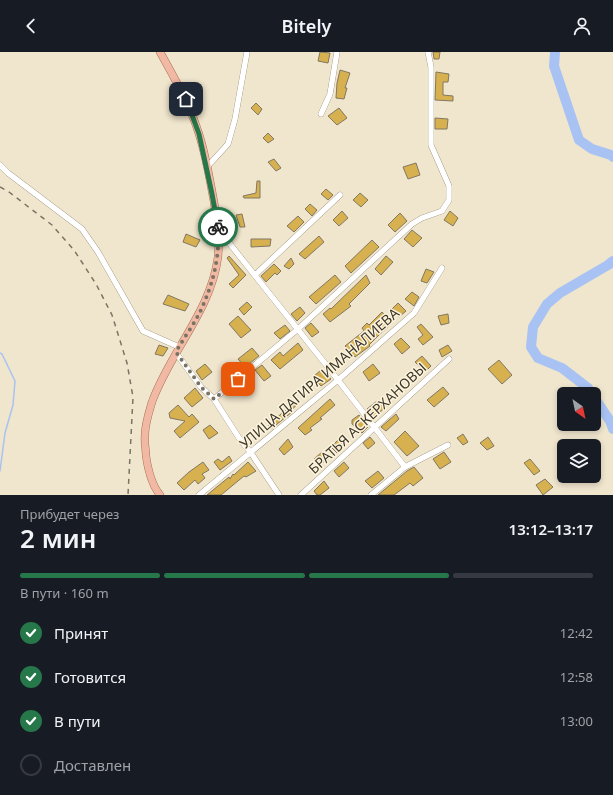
<!DOCTYPE html>
<html lang="ru">
<meta charset="utf-8">
<style>
body{margin:0;font-family:"Noto Sans",sans-serif;background:#20242c;color:#f1f3f6;height:100vh;display:flex;flex-direction:column;font-size:15px;white-space:nowrap}
*{box-sizing:border-box;margin:0}
p{font-size:13px;color:#9ea1a6}
.icon{flex:none;width:22px;height:22px;fill:none;stroke:currentColor;stroke-width:2;stroke-linecap:round;stroke-linejoin:round}
.map{position:relative;height:443px;overflow:hidden}
.drawer{display:flex;flex-direction:column;background:#171b24;flex:1}
.drawer>*{flex:none}
.needle{width:26px;rotate:147deg}
.fabs{position:absolute;left:557px;top:335px;display:grid;gap:8px}
.fabs a{display:grid;place-items:center;width:44px;height:44px;border-radius:6px;background:#171b24;box-shadow:0 2px 6px #0003;font-size:20px}
.pin{position:absolute;display:grid;place-items:center;width:34px;height:34px;color:#fff;margin:-17px;border-radius:8px;box-shadow:0 2px 6px #0006}
.courier{position:absolute;display:grid;place-items:center;width:40px;height:40px;margin:-20px;border:3px solid #267749;border-radius:50%;background:#fff;color:#222;box-shadow:0 1px 5px #0007}
.headline em{font-style:normal;font-weight:600}
.headline div{display:flex;flex-direction:column-reverse}
.headline{display:flex;align-items:center;justify-content:space-between;height:68px;padding:0 20px}
h1{font-size:26px;font-weight:600;line-height:30px}
.bar{display:grid;grid-template-columns:repeat(4,1fr);gap:6px 4px;align-content:center;height:48px;padding:0 20px}
.bar i{height:5px;border-radius:3px;background:#363941}
.bar .current{background:#267749}
.bar p{grid-column:span 4}
ol{padding:0 20px;list-style:none}
li{display:flex;align-items:center;gap:12px;height:44px}
li p{margin-inline-start:auto}
li .icon{padding:4px;border-radius:50%;background:#267749;color:#fff;stroke-width:4}
li:last-child{color:#9ea1a6}
li i{width:22px;height:22px;border:2px solid #363941;border-radius:50%}
header{display:flex;justify-content:space-between;align-items:center;height:52px;padding:0 20px;background:#171b24;font-size:18px;font-weight:600}
.map>svg:first-child{display:block}
.lines{fill:none;stroke-linecap:round;stroke-linejoin:round}
.stream{stroke:#a8c3f3;stroke-width:1.5}
.river{stroke:#a8c3f3;stroke-width:10}
.building{fill:#d7b150;stroke:#817862}
.minor-casing{stroke:#857c66;stroke-width:6}
.major-casing{stroke:#aa6d52;stroke-width:8}
.minor{stroke:#fff;stroke-width:5.5}
.major{stroke:#f1b9a4;stroke-width:7}
.rail{stroke:#7b7465;stroke-width:1.5;stroke-dasharray:5 5;stroke-linecap:butt}
.done{stroke:#797364;stroke-width:4;stroke-dasharray:0 7.2}
.route{stroke:#267749;stroke-width:5}
.labels{text-anchor:middle;dominant-baseline:central;stroke-width:3;stroke-linejoin:round;paint-order:stroke}
.street-label{font-size:14px;fill:#39352b;stroke:#fdf3da}
</style>
<header><svg class="icon" aria-label="back" viewBox="0 0 24 24"><path d="M15 5l-7 7 7 7"/></svg>Bitely<svg class="icon" aria-label="person" viewBox="0 0 24 24"><circle cx="12" cy="8" r="4"/><path d="M4 21q1-7 8-7t8 7"/></svg></header>
<div class="map">
<svg width="613" height="443" viewBox="0 0 613 443">
<rect width="100%" height="100%" fill="#f0e5cd"/>
<g class="lines">
<path class="stream" d="M 0,301 L 2,302 L 15,329 L 13,353 L 5,381 L 0,419"/>
<path class="river" d="M 555,0 L 554,14 L 579,88 L 592,97 L 611,103 L 613,105
M 592,342 L 588,336 L 562,316 L 538,306 L 531,295 L 533,275 L 547,252 L 560,241 L 608,213 L 613,209
M 594,345 L 610,369 L 613,377"/>
</g>
<path class="building" d="M 320,0 L 330,1 L 328,11 L 318,9 Z
M 433,0 L 440,0 L 439,7 L 434,7 Z
M 340,18 L 350,21 L 345,36 L 347,36 L 344,47 L 336,46 L 337,31 Z
M 436,20 L 449,22 L 448,30 L 443,30 L 443,43 L 453,44 L 453,49 L 435,48 Z
M 256,51 L 262,57 L 258,63 L 251,56 Z
M 339,56 L 347,66 L 337,73 L 328,64 Z
M 435,66 L 448,67 L 447,77 L 435,77 Z
M 268,81 L 274,87 L 268,91 L 263,86 Z
M 274,107 L 281,116 L 276,119 L 268,110 Z
M 416,111 L 420,123 L 408,127 L 403,115 Z
M 257,129 L 260,129 L 260,146 L 244,146 L 243,144 L 256,141 Z
M 326,137 L 333,143 L 328,148 L 321,142 Z
M 360,141 L 368,148 L 361,155 L 353,148 Z
M 310,152 L 317,158 L 312,164 L 305,157 Z
M 342,159 L 348,166 L 339,174 L 333,168 Z
M 450,159 L 458,166 L 453,174 L 444,168 Z
M 400,161 L 407,169 L 395,180 L 388,173 Z
M 242,162 L 245,175 L 240,175 L 236,163 Z
M 298,164 L 304,170 L 294,180 L 287,174 Z
M 412,178 L 422,186 L 413,195 L 404,187 Z
M 186,182 L 200,188 L 196,195 L 183,190 Z
M 319,184 L 324,190 L 305,207 L 299,202 Z
M 251,187 L 271,187 L 270,194 L 251,195 Z
M 372,188 L 379,195 L 351,221 L 345,214 Z
M 229,204 L 246,223 L 233,236 L 229,232 L 239,223 L 227,206 Z
M 386,204 L 393,210 L 381,223 L 375,217 Z
M 291,206 L 294,212 L 289,217 L 284,214 Z
M 274,212 L 281,219 L 277,223 L 275,221 L 266,230 L 261,224 Z
M 426,217 L 434,220 L 427,231 L 421,229 Z
M 335,223 L 341,230 L 316,252 L 309,245 Z
M 366,223 L 370,231 L 349,252 L 351,254 L 330,270 L 323,262 L 330,256 L 331,257 Z
M 412,240 L 419,245 L 414,254 L 405,247 Z
M 168,243 L 189,252 L 185,259 L 163,252 Z
M 247,250 L 252,255 L 244,263 L 239,257 Z
M 398,251 L 406,259 L 399,265 L 392,257 Z
M 300,255 L 305,261 L 297,269 L 291,262 Z
M 382,260 L 392,271 L 380,282 L 369,293 L 370,294 L 355,305 L 345,294 L 364,279 L 362,276 L 367,271 L 369,273 Z
M 448,262 L 449,271 L 441,273 L 438,264 Z
M 238,264 L 251,278 L 241,286 L 229,272 Z
M 311,271 L 319,280 L 312,285 L 305,276 Z
M 421,272 L 433,285 L 423,293 L 418,287 L 423,283 L 417,275 Z
M 285,273 L 290,279 L 280,287 L 274,281 Z
M 401,286 L 410,295 L 402,302 L 394,292 Z
M 298,291 L 303,298 L 280,317 L 271,308 L 280,300 L 283,304 Z
M 159,293 L 168,296 L 163,304 L 155,302 Z
M 448,293 L 452,299 L 442,305 L 439,298 Z
M 252,296 L 259,304 L 245,315 L 238,307 Z
M 422,304 L 431,314 L 425,320 L 415,310 Z
M 499,308 L 512,323 L 502,332 L 488,317 Z
M 205,312 L 212,320 L 202,328 L 196,319 Z
M 373,312 L 380,321 L 369,329 L 363,320 Z
M 262,313 L 271,324 L 264,329 L 255,318 Z
M 322,317 L 331,327 L 321,334 L 313,325 Z
M 443,335 L 449,342 L 434,355 L 427,348 Z
M 195,336 L 203,346 L 192,355 L 184,346 Z
M 330,347 L 335,353 L 320,366 L 322,367 L 310,376 L 312,378 L 305,383 L 298,376 Z
M 377,349 L 379,351 L 381,349 L 386,355 L 374,365 L 367,357 Z
M 297,350 L 298,351 L 291,359 L 292,360 L 271,377 L 268,374 L 282,361 Z
M 178,353 L 189,365 L 192,362 L 199,370 L 180,386 L 174,379 L 185,369 L 170,366 L 169,361 Z
M 396,362 L 399,367 L 386,379 L 381,375 Z
M 359,363 L 368,375 L 362,381 L 352,372 L 352,368 Z
M 210,373 L 218,381 L 209,387 L 203,378 Z
M 405,379 L 419,394 L 407,404 L 394,390 Z
M 463,382 L 468,390 L 463,393 L 457,386 Z
M 370,385 L 375,391 L 368,397 L 363,391 Z
M 488,385 L 494,394 L 487,398 L 480,391 Z
M 288,387 L 293,395 L 284,403 L 279,397 Z
M 338,388 L 344,394 L 337,401 L 331,395 Z
M 322,400 L 328,406 L 320,413 L 314,407 Z
M 444,400 L 451,410 L 440,417 L 433,407 Z
M 229,404 L 232,409 L 220,418 L 214,410 L 218,407 L 222,410 Z
M 530,407 L 540,419 L 534,423 L 524,411 Z
M 203,410 L 209,418 L 202,422 L 205,426 L 198,432 L 195,428 L 184,438 L 177,431 L 189,420 Z
M 248,410 L 256,419 L 246,425 L 244,424 L 221,443 L 207,443 L 229,425 L 230,427 L 233,422 L 234,423 Z
M 344,410 L 349,416 L 339,425 L 334,419 Z
M 414,415 L 423,426 L 413,434 L 410,431 L 394,443 L 378,443 L 407,419 Z
M 378,419 L 384,426 L 372,436 L 365,429 Z
M 545,427 L 553,435 L 543,443 L 536,433 Z
M 324,429 L 329,436 L 320,443 L 317,443 L 314,439 Z"/>
<g class="lines">
<g class="minor-casing">
<path id="minor" d="M 321,62 L 330,42 L 337,0
M 0,113 L 8,121 L 82,177 L 98,200 L 143,279 L 179,295
M 207,115 L 228,92 L 235,67 L 247,0
M 218,177 L 335,324 L 405,415
M 255,223 L 340,143
M 176,301 L 201,335 L 214,347 L 239,386 L 251,401 L 279,443
M 214,347 L 298,277 L 412,172 L 422,166 L 442,159 L 449,148 L 449,134 L 431,93 L 431,15 L 428,0
M 199,443 L 338,328 L 414,261 L 442,216
M 301,443 L 449,307
M 371,443 L 405,415 L 448,393"/>
</g>
<g class="major-casing">
<path id="major" d="M 160,443 C 151,432 148,418 146,404 C 146,397 144,390 145,383 C 145,372 149,360 152,350 C 170,300 211,259 218,205 C 220,186 217,168 214,150 C 210,128 206,104 199,82 C 190,53 175,27 160,0"/>
</g>
<use href="#minor" class="minor"/>
<use href="#major" class="major"/>
<path class="rail" d="M 0,135 L 9,140 L 52,173 L 74,198 L 96,232 L 112,263 L 127,311 L 133,345 L 128,443"/>
</g>
<g class="lines">
<path class="done" d="M 218,175 C 220,206 213,232 200,260 C 193,274 183,287 176,300 L 201,335 L 214,347 L 238,327"/>
<path class="route" d="M 186,47 L 199,82 L 212,142 L 218,175"/>
</g>
<g class="labels">
<g class="street-label">
<text transform="translate(319 326) rotate(-41)">УЛИЦА ДАГИРА ИМАНАЛИЕВА</text>
<text transform="translate(367 366) rotate(-43)">БРАТЬЯ АСКЕРХАНОВЫ</text>
</g>
</g>
</svg>
<div class="fabs">
<a><svg class="needle" viewBox="-14 -14 28 28"><path d="M0-13l5 13h-10z" fill="#e53935"/><path d="M0 13l5-13h-10z" fill="#9ea1a6"/></svg></a>
<a><svg class="icon" aria-label="layers" viewBox="0 0 24 24"><path d="M12 4l9 5-9 5-9-5zM3 14l9 5 9-5"/></svg></a>
</div>
<div class="pin" style="left:238px;top:327px;background:#ea580c"><svg class="icon" aria-label="bag" viewBox="0 0 24 24"><path d="M5 8h14l-1 12H6zM9 8a3 3 0 0 1 6 0"/></svg></div>
<div class="pin" style="left:186px;top:47px;background:#1f2937"><svg class="icon" aria-label="home" viewBox="0 0 24 24"><path d="M3 11l9-7 9 7M6 9v11h12V9"/></svg></div>
<div class="courier" style="left:218px;top:175px"><svg class="icon" aria-label="bike" viewBox="0 0 24 24"><circle cx="6" cy="16" r="4"/><circle cx="18" cy="16" r="4"/><path d="M6 16l4-8h5l3 8M10 8l3 8H6M13 5h3"/></svg></div>
</div>
<section class="drawer">
<div class="headline"><div><h1>2 мин</h1><p>Прибудет через</p></div><em>13:12–13:17</em></div>
<div class="bar"><i class="current"></i><i class="current"></i><i class="current"></i><i></i><p>В пути · 160 m</p></div>
<ol>
<li><svg class="icon" aria-label="check" viewBox="0 0 24 24"><path d="M5 12l5 5 9-10"/></svg>Принят<p>12:42</p></li>
<li><svg class="icon" aria-label="check" viewBox="0 0 24 24"><path d="M5 12l5 5 9-10"/></svg>Готовится<p>12:58</p></li>
<li><svg class="icon" aria-label="check" viewBox="0 0 24 24"><path d="M5 12l5 5 9-10"/></svg>В пути<p>13:00</p></li>
<li><i></i>Доставлен</li>
</ol>
</section>
